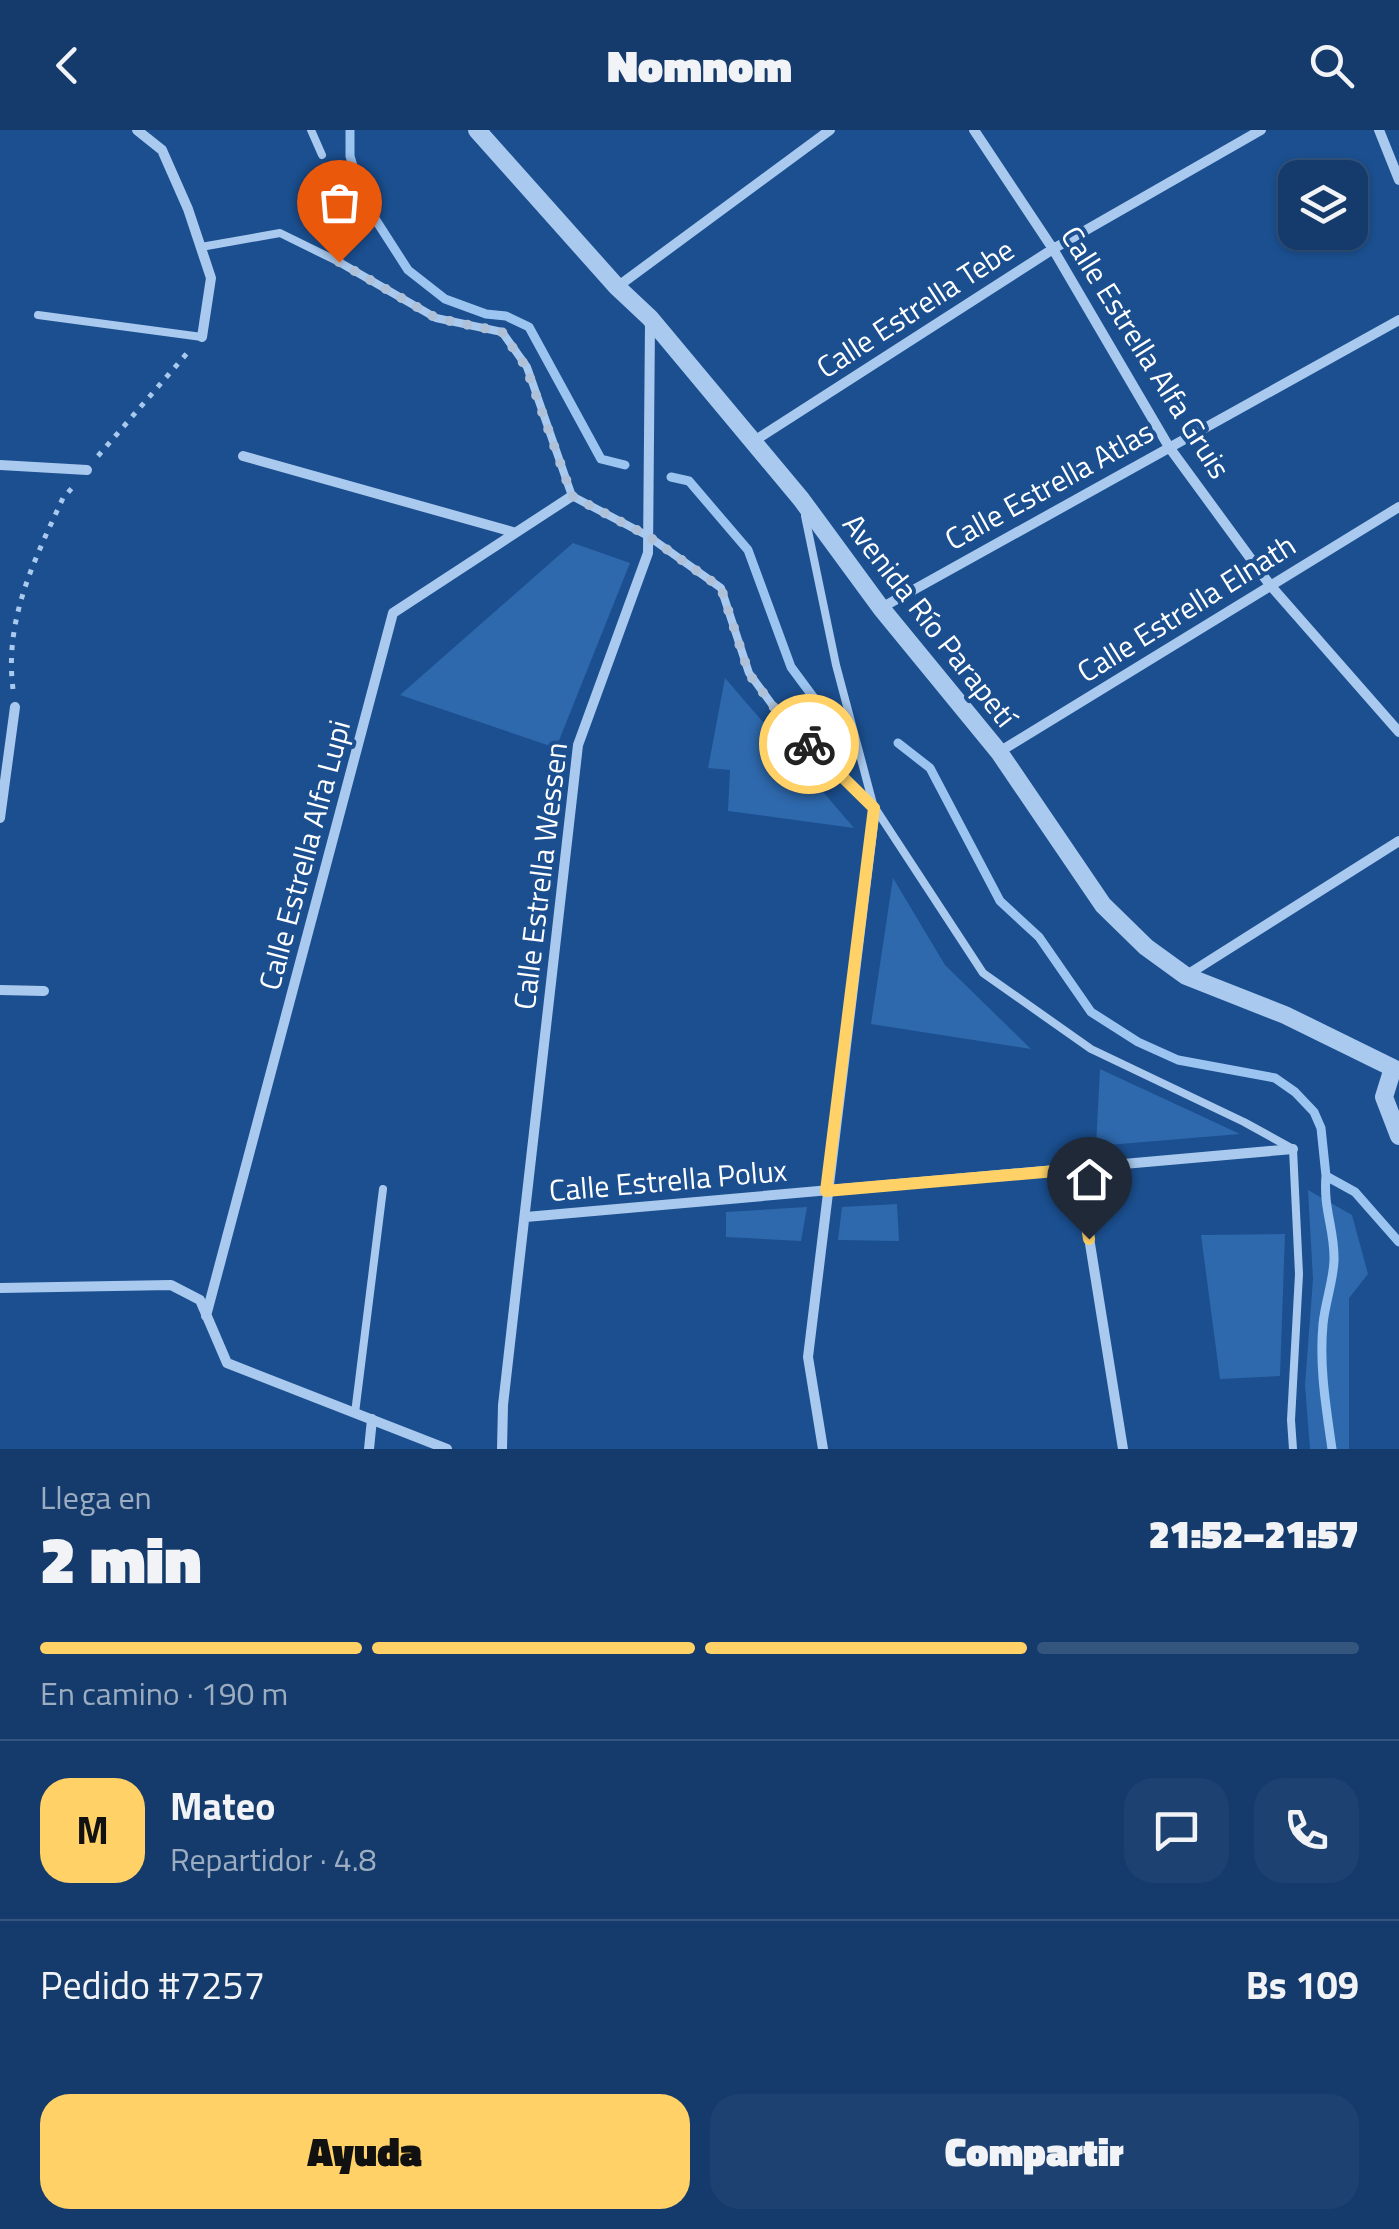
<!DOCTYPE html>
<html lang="es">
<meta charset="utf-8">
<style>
body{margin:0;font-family:"Titillium Web",sans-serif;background:#1d4271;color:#f1f3f6;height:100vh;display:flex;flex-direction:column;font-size:38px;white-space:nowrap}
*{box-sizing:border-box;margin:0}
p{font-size:32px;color:#9dadc1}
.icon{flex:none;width:55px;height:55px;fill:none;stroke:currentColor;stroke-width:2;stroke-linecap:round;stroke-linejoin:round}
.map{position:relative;height:1319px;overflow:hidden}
.drawer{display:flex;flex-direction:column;background:#143b6b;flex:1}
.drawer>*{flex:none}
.tools{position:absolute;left:1278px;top:30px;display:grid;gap:20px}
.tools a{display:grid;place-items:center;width:90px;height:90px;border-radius:20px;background:#143b6b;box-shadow:0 2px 8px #0004,0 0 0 2px #33557e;font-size:50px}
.pin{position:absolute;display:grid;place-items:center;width:85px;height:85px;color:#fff;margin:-102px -42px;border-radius:50% 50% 50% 0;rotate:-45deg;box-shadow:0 0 10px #0007}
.pin .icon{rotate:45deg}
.courier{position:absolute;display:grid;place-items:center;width:100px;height:100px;margin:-50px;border:8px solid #ffd166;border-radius:50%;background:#fff;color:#222;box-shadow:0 2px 12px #0007}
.overview em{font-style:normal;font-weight:800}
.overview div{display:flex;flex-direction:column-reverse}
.overview{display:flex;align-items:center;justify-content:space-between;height:170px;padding:0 40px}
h1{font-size:65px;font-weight:800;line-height:75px}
.bar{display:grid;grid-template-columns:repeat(4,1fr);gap:15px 10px;align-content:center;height:120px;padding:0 40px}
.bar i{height:12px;border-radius:8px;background:#33557e}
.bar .active{background:#ffd166}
.bar p{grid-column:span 4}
.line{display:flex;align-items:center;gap:25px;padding:0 40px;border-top:2px solid #33557e}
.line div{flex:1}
.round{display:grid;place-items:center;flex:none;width:105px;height:105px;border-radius:30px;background:#1d4271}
.cta{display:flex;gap:20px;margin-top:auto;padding:20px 40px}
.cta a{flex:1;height:115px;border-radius:30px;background:#ffd166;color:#111;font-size:40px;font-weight:800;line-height:115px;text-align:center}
.cta a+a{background:#1d4271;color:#f1f3f6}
header{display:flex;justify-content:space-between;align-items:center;height:130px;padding:0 40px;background:#143b6b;font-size:45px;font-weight:800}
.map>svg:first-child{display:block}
.green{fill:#2e69ad}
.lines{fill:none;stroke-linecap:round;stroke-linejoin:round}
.stream{stroke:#9cc4f0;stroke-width:9}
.path{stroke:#a9c9ee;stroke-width:5;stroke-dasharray:5 8;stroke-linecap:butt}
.service{stroke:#a9c9ee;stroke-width:8}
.minor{stroke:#a9c9ee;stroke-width:10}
.tertiary{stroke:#a9c9ee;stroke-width:18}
.done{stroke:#afc1d8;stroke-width:10;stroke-dasharray:0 18}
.route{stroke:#ffd166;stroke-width:12}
.labels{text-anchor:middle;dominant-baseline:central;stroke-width:8;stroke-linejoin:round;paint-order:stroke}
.street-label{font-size:30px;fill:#fff;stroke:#1b4f8f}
</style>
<header><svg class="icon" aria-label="back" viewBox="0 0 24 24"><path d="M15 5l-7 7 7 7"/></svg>Nomnom<svg class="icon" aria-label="search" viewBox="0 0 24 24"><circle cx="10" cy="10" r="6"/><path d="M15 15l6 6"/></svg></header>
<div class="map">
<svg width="1399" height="1319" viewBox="0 0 1399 1319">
<rect width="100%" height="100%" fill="#1b4f8f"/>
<path class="green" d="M 573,413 L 630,433 L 556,618 L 400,565 Z
M 725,548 L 854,698 L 728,681 L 730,640 L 708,638 Z
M 893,748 L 945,835 L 1031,919 L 871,894 Z
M 1100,939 L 1240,1004 L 1096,1016 Z
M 1308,1060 L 1352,1085 L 1368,1144 L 1349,1168 L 1349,1319 L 1310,1319 L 1305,1255 L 1313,1149 Z
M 897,1074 L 899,1111 L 838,1110 L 842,1077 Z
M 807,1077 L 801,1111 L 726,1107 L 726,1082 Z
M 1285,1104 L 1280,1246 L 1220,1249 L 1201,1105 Z"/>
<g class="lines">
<path class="stream" d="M 350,0 L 350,26 L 363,70 L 408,140 L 445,169 L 486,184 L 506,186 L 529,197 L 601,329 L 625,335
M 671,347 L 689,351 L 748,420 L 791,537 L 825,583
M 898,613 L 930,638 L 1000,771 L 1039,807 L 1091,882 L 1138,912 L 1178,930 L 1275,948 L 1295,962 L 1314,982 L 1321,998 L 1326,1046 L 1355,1062 L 1399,1112
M 1326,1046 C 1323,1080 1335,1100 1334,1131 C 1333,1152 1325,1173 1323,1194 C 1319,1236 1326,1277 1332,1319"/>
<path class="path" d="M 98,326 L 189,221
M 13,559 C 4,489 35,429 63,368 L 72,358"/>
<path class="service" d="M 311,0 L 322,25
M 201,117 L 280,103 L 339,132 L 436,188 L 502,202 L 527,237 L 572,366 L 648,406 L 721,458 L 749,543 L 779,584 L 875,678 L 983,843 L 1091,919 L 1244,992 L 1293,1019 L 1299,1144 L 1291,1290 L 1293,1319
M 38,185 L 202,207
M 805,386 L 836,535 L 873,674
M 355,1283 L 383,1059"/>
<path class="minor" d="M 137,0 L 162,20 L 188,79 L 211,148 L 202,207
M 974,0 L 1053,119 L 1169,317 L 1270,455 L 1399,602
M 1379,0 L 1399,50
M 617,157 L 830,0
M 754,311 L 1053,119 L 1261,0
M 243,326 L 513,402
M 0,335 L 87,340
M 881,478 L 1399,190
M 999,622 L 1399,377
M 0,688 L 15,577
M 1187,845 L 1399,711
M 0,860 L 44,861
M 1078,1039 L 1123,1319
M 526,1087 L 1293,1019
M 0,1158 L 171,1155 L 200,1170 L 227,1233 L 447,1319
M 206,1186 L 393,483 L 572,366
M 369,1319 L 372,1289
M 502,1319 L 503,1275 L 578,615 L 648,423 L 650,192
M 823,1319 L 808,1227 L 875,678"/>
<path class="tertiary" d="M 477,0 L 617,157 L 650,188 L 801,369 L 881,478 L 999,622 L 1103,775 L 1146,817 L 1186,846 L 1285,885 L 1393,938 L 1384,967 L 1399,1006"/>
</g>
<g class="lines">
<path class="done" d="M 339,132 L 436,188 L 502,202 L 526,237 L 572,366 L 648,406 L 721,458 L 749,544 L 779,584 L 809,614"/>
<path class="route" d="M 809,614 L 874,678 L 826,1061 L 1078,1039 L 1089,1109"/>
</g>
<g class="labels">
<g class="street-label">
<text transform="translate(915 178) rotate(-33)">Calle Estrella Tebe</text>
<text transform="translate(1146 222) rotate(58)">Calle Estrella Alfa Gruis</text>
<text transform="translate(1049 355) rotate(-29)">Calle Estrella Atlas</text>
<text transform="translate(1186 478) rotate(-32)">Calle Estrella Elnath</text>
<text transform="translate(930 490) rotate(52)">Avenida Río Parapetí</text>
<text transform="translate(304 725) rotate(-75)">Calle Estrella Alfa Lupi</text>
<text transform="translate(540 746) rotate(-83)">Calle Estrella Wessen</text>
<text transform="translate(668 1050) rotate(-5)">Calle Estrella Polux</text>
</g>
</g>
</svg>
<div class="tools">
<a><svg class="icon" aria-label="layers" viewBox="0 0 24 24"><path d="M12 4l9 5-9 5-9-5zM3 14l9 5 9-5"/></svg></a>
</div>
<div class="pin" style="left:339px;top:132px;background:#ea580c"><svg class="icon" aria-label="bag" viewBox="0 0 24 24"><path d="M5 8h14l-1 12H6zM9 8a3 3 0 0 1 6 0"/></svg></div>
<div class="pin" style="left:1089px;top:1109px;background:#1f2937"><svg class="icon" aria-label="home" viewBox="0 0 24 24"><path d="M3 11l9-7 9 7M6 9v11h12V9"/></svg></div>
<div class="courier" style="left:809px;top:614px"><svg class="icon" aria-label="bike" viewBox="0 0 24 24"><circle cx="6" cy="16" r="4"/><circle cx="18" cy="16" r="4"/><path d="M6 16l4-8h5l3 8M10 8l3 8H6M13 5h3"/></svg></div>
</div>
<section class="drawer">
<div class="overview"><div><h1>2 min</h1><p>Llega en</p></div><em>21:52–21:57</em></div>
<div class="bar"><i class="active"></i><i class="active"></i><i class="active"></i><i></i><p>En camino · 190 m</p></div>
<div class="line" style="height:180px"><b class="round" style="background:#ffd166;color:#111">M</b><div><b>Mateo</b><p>Repartidor · 4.8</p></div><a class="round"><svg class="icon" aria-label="chat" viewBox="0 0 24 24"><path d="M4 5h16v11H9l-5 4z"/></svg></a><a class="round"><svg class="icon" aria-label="phone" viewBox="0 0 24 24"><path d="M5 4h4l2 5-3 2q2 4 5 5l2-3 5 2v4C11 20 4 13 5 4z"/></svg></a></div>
<div class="line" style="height:130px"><div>Pedido #7257</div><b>Bs 109</b></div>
<div class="cta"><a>Ayuda</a><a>Compartir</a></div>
</section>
